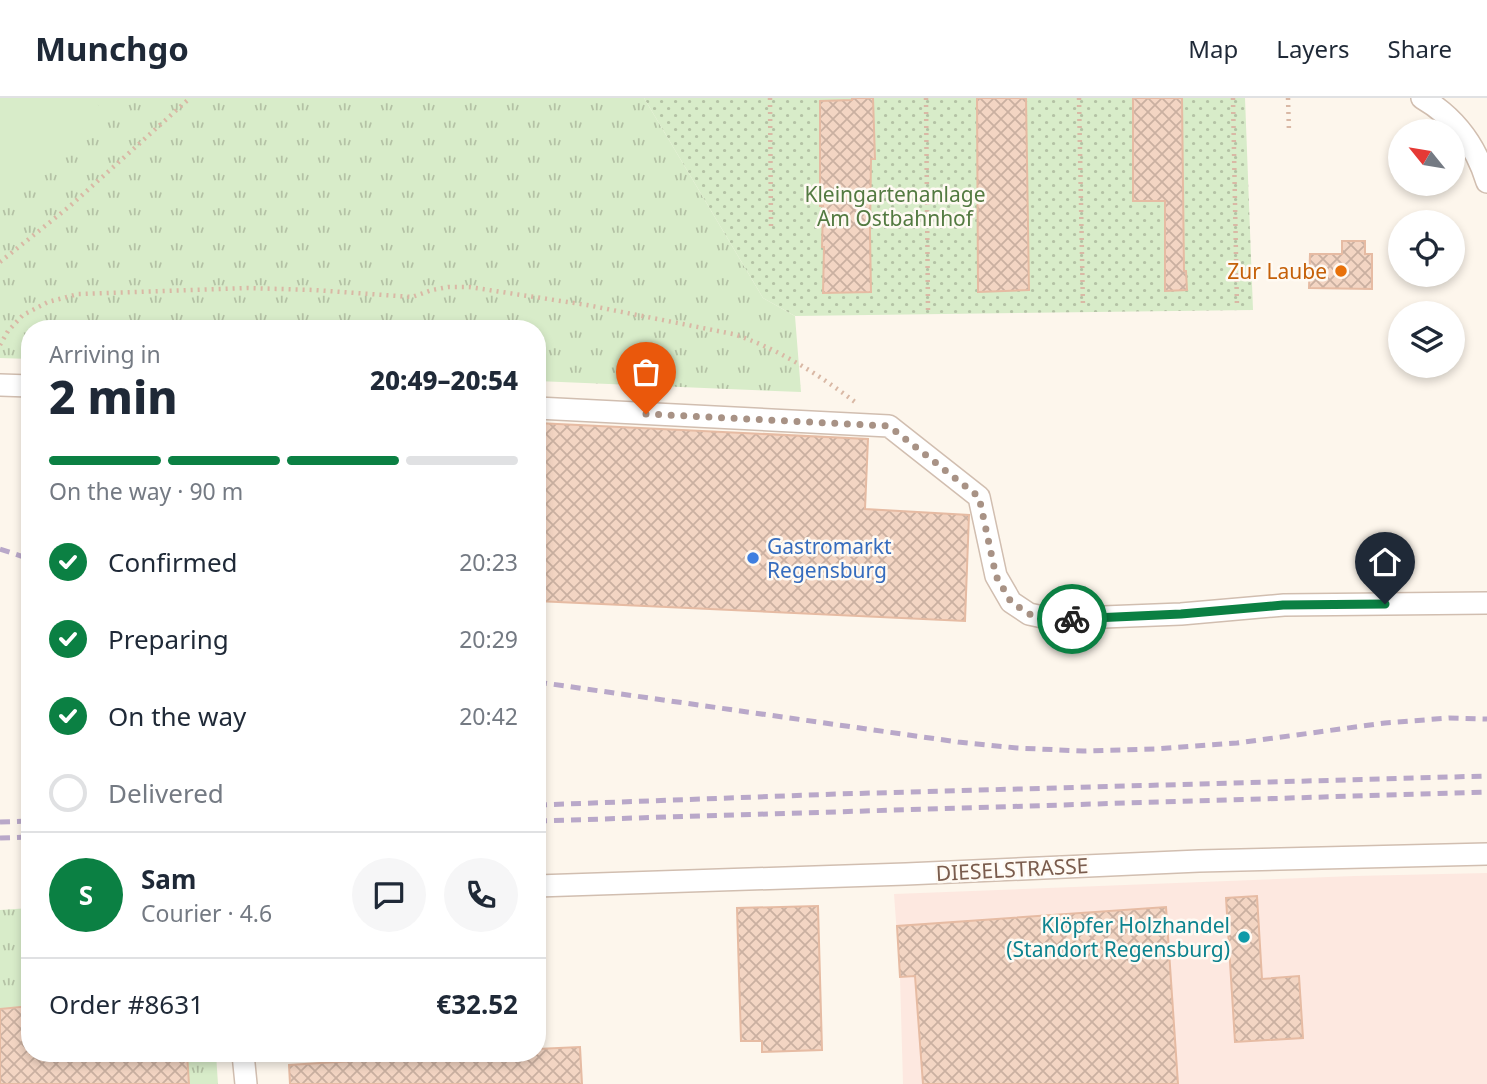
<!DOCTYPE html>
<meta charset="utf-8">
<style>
body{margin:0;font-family:"Noto Sans",sans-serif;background:#f6f6f7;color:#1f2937;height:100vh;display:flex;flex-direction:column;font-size:26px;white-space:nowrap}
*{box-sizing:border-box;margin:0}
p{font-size:23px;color:#747a83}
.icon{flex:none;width:38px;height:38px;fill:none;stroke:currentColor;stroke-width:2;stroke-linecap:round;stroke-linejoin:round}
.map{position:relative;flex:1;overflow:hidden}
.details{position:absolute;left:21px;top:222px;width:525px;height:742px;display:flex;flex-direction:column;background:#fff;border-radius:28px;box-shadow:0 4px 10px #0003}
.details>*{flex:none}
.needle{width:46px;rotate:300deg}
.controls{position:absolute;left:1388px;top:21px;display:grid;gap:14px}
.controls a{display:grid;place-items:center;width:77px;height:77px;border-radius:50%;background:#fff;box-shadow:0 4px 10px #0003;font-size:35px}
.pin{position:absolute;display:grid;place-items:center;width:60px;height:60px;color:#fff;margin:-72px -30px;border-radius:50% 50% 50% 0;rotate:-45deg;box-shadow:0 0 7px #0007}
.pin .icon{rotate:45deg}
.courier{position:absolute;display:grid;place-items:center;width:70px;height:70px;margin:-35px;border:5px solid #0b8043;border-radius:50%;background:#fff;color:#222;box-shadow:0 2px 9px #0007}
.overview em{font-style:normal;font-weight:800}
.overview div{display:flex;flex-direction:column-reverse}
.overview{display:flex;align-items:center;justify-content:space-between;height:119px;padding:0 28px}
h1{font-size:46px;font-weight:800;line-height:52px}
.bar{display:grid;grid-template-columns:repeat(4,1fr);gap:10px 7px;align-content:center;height:84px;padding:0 28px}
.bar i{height:9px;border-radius:5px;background:#e0e1e3}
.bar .active{background:#0b8043}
.bar p{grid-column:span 4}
.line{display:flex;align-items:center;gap:18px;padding:0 28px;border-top:2px solid #e0e1e3}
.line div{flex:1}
.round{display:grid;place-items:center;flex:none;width:74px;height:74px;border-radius:37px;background:#f6f6f7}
ol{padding:0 28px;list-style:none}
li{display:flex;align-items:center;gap:21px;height:77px}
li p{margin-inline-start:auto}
li .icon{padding:7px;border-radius:50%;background:#0b8043;color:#fff;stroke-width:4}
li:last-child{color:#747a83}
li i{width:38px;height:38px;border:4px solid #e0e1e3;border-radius:50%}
header{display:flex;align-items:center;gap:42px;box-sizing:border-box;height:98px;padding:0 35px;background:#fff;border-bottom:2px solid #e0e1e3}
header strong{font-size:33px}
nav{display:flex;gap:38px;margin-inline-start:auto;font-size:24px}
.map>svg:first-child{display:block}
.commercial{fill:#fde8e0}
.grass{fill:url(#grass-tufts)}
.garden{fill:url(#garden-dots)}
.pitch{fill:#d8ecc9}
.building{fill:url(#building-cross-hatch);stroke:#e6bba3;stroke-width:2}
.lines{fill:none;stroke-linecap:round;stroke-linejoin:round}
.street-casing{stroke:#d1beb0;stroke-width:24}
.path{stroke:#d9b8a5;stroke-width:4.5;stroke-dasharray:2 5;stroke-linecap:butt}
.street{stroke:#fff;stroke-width:21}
.rail{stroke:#b9a8c9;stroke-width:5;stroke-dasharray:10 7;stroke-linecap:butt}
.done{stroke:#a89285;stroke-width:7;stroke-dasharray:0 12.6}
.route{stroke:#0b8043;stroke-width:9}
.food-dot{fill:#e8710a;stroke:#fffaf3;stroke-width:2.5}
.shop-dot{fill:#3f7fe0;stroke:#fffaf3;stroke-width:2.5}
.culture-dot{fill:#0f9aa8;stroke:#fffaf3;stroke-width:2.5}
.labels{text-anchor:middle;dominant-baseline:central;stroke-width:5;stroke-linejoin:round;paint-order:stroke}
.park-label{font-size:21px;fill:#537a41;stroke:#fffaf3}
.food-label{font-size:21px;fill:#c56008;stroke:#fffaf3;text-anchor:end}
.shop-label{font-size:21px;fill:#366cbe;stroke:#fffaf3;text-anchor:start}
.street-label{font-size:21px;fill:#7a5c4d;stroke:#fffaf3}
.culture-label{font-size:21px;fill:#0d838f;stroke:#fffaf3;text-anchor:end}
</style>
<header>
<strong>Munchgo</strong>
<nav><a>Map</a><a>Layers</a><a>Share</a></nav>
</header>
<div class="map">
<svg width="1487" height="986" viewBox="0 0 1487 986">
<defs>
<pattern id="grass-tufts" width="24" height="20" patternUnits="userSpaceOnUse" patternTransform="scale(1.75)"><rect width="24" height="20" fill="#d8ecc9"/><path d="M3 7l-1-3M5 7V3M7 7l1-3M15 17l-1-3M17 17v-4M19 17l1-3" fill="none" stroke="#b4c2a5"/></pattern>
<pattern id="garden-dots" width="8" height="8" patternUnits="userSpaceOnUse" patternTransform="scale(1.75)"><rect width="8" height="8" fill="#d8ecc9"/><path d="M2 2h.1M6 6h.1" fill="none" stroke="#b4c2a5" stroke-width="1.8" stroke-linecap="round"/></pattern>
<pattern id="building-cross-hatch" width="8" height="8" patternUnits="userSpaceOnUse" patternTransform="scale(1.75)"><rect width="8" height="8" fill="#f3d5c3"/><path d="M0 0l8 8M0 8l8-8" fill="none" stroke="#cab0a1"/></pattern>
</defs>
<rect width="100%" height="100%" fill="#fdf6ec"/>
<path class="commercial" d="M 1487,775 L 1487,986 L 903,986 L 900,879 L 894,796 L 1354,778 Z"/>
<path class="grass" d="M 0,0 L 644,0 L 763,200 L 795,218 L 801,294 L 537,283 L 537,231 L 30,231 L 30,261 L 0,260 Z
M 30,810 L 30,956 L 216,956 L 218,986 L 0,986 L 0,812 Z"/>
<path class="garden" d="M 644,0 L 1245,0 L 1253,212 L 795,218 L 763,200 Z"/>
<path class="pitch" d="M 0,0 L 92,0 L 103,12 L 0,105 Z"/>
<path class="building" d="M 852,0 L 873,0 L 875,61 L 871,61 L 870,134 L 871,194 L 823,195 L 824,149 L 822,149 L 823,108 L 820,108 L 820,3 L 852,2 Z
M 977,0 L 1026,0 L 1029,192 L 978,194 Z
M 1133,0 L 1182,0 L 1184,173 L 1186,173 L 1187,192 L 1165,193 L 1165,103 L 1133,103 Z
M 1342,143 L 1365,143 L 1365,156 L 1372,156 L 1372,191 L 1309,190 L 1310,156 L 1342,156 Z
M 537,325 L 868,341 L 865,411 L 969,417 L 965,523 L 537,503 Z
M 1257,798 L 1262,881 L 1299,878 L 1303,940 L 1235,944 L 1226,800 Z
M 818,808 L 822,952 L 762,954 L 762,943 L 741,943 L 737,810 Z
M 1166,809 L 1178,986 L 923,986 L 915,878 L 900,879 L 897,828 Z
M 30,908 L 30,956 L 187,956 L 189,986 L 0,986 L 0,911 Z
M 580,949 L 582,986 L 290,986 L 289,967 L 465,956 L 537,956 L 537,951 Z"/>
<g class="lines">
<g class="street-casing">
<path id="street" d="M 1422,0 C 1455,19 1476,48 1487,84
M 0,287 L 30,288
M 537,310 L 889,328 L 979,399 L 996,478 L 1011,504 L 1029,516 L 1052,521 L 1181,516 L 1284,507 L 1487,505
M 537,788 L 906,776 L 1199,763 L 1487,756
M 243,956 L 246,986"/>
</g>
<path class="path" d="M 770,0 L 771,128
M 926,0 L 928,213
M 1079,0 L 1083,210
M 1233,0 L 1237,210
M 1288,0 L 1289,34
M 0,164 L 70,108 L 190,0
M 0,247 L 8,233 L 23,217 L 48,204 L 78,196 L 247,190 L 314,192 L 412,199 L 432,192 L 448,189 L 469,189 L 587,207 L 733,236 C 777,250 818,276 855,304"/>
<use href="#street" class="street"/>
<path class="rail" d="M 0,451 L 30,461
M 537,584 L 958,644 L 1017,650 L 1083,653 L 1155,651 L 1237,645 L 1385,625 L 1449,620 L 1487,621
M 537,707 L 838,696 L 1487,678
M 537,723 L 1487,694
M 0,724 L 30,723
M 0,740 L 30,739"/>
</g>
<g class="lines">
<path class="done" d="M 646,316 L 889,328 L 979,399 L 996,478 L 1011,504 L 1029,516 L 1052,522 L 1072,521"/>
<path class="route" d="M 1072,521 L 1181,516 L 1283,507 L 1385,506"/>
</g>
<circle class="food-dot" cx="1341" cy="173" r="7"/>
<circle class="shop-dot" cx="753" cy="460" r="7"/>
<circle class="culture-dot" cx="1244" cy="839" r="7"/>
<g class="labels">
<g class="park-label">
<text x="895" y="96">Kleingartenanlage<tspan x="895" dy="24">Am Ostbahnhof</tspan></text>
</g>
<g class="food-label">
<text x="1327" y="173">Zur Laube</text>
</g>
<g class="shop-label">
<text x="767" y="448">Gastromarkt<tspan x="767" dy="24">Regensburg</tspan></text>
</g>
<g class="street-label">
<text transform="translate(1012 771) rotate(-3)">DIESELSTRASSE</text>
</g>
<g class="culture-label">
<text x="1230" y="827">Klöpfer Holzhandel<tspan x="1230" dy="24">(Standort Regensburg)</tspan></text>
</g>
</g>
</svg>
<div class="controls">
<a><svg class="needle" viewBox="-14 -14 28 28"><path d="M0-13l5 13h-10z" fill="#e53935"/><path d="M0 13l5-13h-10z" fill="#747a83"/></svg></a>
<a><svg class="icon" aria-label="locate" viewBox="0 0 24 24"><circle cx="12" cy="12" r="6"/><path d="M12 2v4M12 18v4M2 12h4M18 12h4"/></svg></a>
<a><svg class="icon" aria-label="layers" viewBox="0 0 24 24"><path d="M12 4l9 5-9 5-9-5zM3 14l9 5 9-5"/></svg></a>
</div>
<div class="pin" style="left:646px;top:316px;background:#ea580c"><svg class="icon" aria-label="bag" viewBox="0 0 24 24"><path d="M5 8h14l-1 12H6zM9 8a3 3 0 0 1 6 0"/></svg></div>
<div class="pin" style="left:1385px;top:506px;background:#1f2937"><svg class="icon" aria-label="home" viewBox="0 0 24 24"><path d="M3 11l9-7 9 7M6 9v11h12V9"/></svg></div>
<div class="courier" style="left:1072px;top:521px"><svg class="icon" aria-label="bike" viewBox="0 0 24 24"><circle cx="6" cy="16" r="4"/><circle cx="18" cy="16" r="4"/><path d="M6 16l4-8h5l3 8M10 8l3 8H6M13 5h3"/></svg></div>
<section class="details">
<div class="overview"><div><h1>2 min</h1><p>Arriving in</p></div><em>20:49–20:54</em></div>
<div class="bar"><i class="active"></i><i class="active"></i><i class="active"></i><i></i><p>On the way · 90 m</p></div>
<ol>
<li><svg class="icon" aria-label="check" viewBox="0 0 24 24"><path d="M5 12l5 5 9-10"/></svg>Confirmed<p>20:23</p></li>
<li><svg class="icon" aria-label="check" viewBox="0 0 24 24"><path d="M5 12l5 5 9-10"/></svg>Preparing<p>20:29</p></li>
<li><svg class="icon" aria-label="check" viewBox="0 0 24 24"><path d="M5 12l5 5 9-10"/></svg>On the way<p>20:42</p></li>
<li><i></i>Delivered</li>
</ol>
<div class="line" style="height:126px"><b class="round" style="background:#0b8043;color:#fff">S</b><div><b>Sam</b><p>Courier · 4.6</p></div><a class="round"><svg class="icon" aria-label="chat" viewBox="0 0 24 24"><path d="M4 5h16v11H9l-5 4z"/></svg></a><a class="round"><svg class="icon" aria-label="phone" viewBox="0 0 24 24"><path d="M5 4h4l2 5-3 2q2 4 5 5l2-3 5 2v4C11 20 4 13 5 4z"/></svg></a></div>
<div class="line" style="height:91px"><div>Order #8631</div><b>€32.52</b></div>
</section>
</div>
